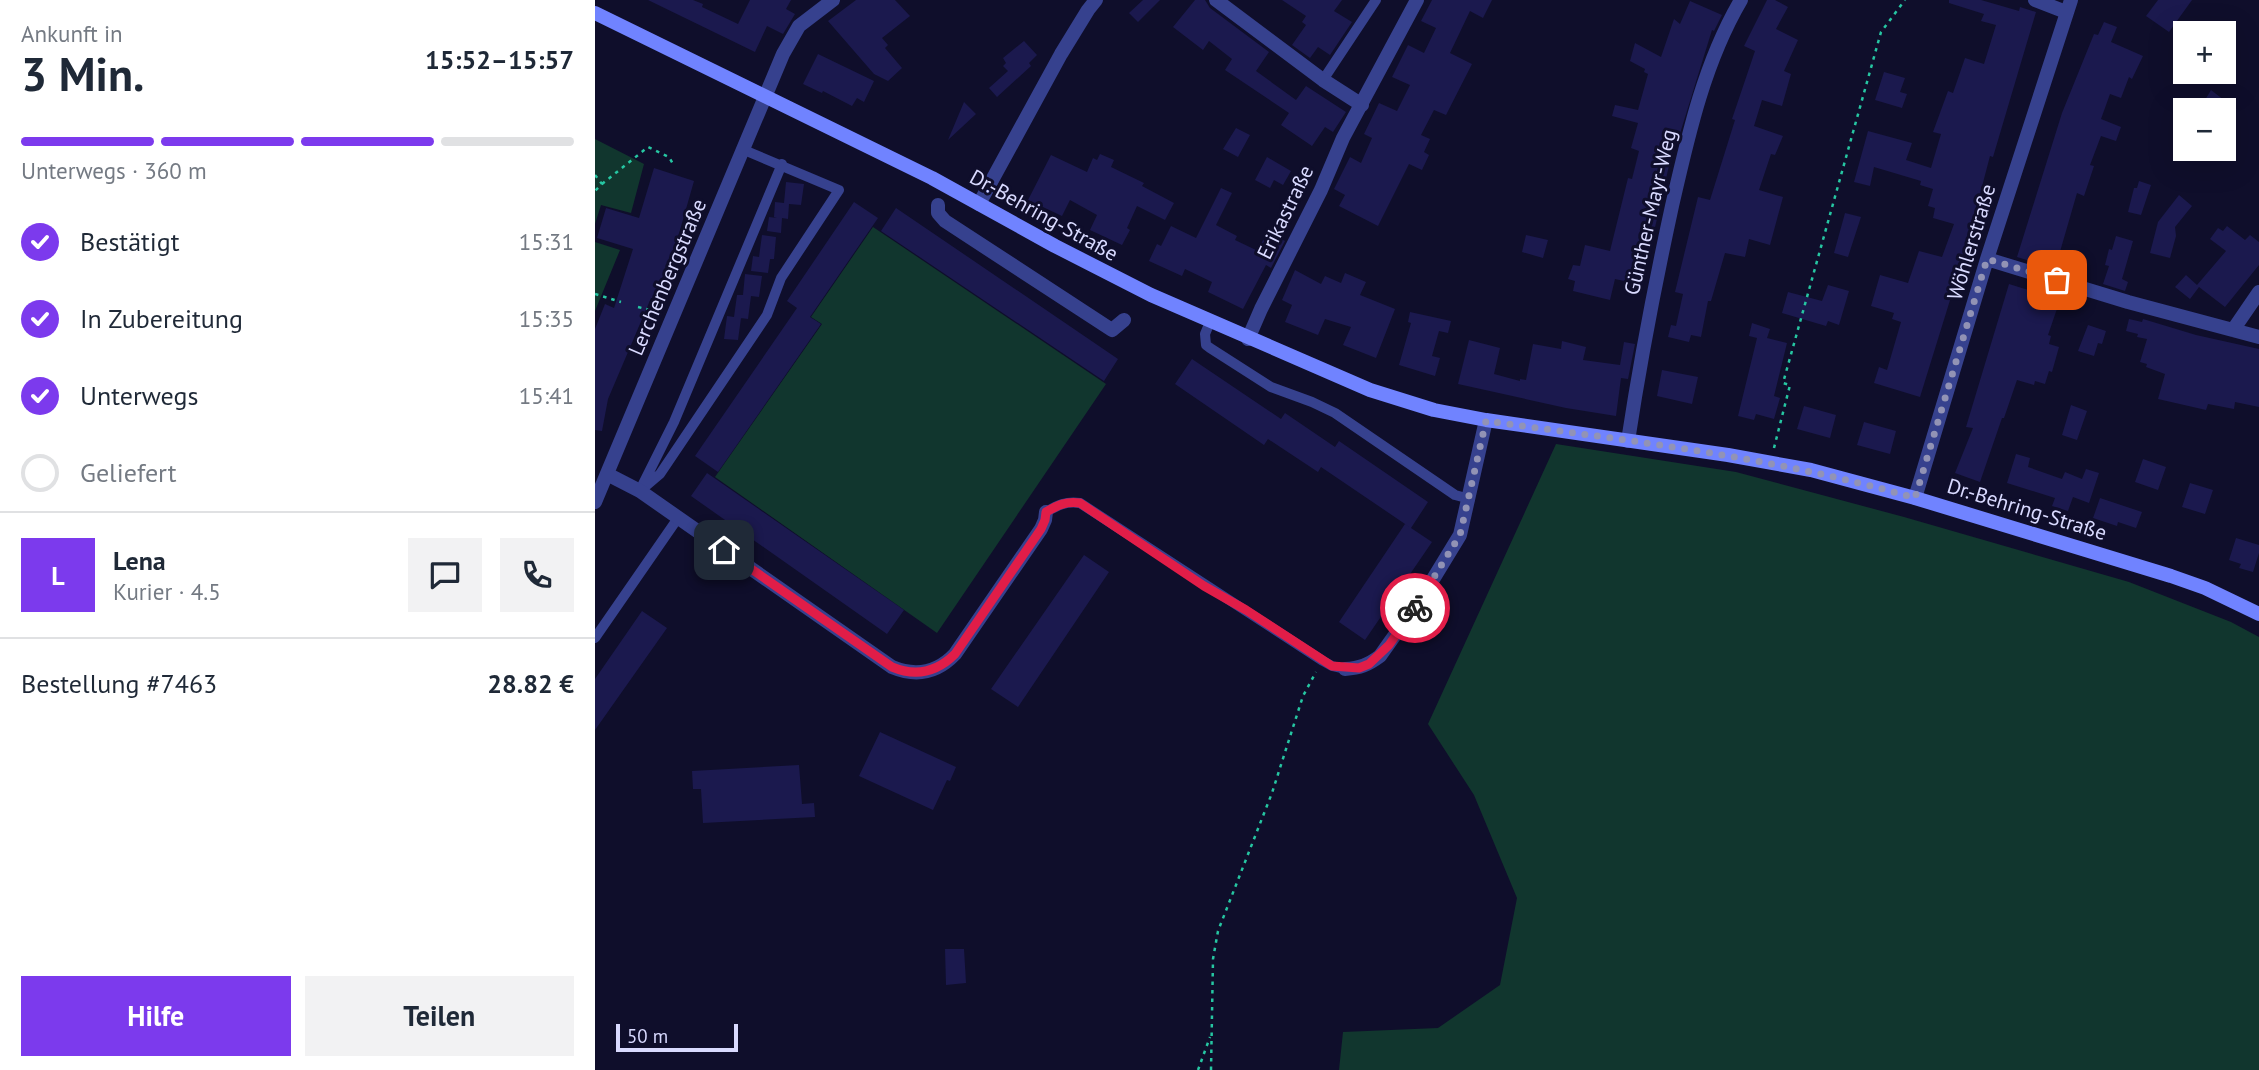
<!DOCTYPE html>
<html lang="de">
<meta charset="utf-8">
<style>
body{margin:0;font-family:"PT Sans",sans-serif;background:#f2f2f3;color:#1f2937;height:100vh;display:flex;flex-direction:column;font-size:26px;white-space:nowrap}
*{box-sizing:border-box;margin:0}
p{font-size:23px;color:#747a83}
.icon{flex:none;width:38px;height:38px;fill:none;stroke:currentColor;stroke-width:2;stroke-linecap:round;stroke-linejoin:round}
.map{position:relative;flex:1;overflow:hidden}
.side{display:flex;flex-direction:column;background:#fff;width:595px}
.side>*{flex:none}
.buttons{position:absolute;left:1578px;top:21px;display:grid;gap:14px}
.buttons a{display:grid;place-items:center;width:63px;height:63px;border-radius:0px;background:#fff;box-shadow:0 7px 28px #0002;font-size:35px}
.scale{position:absolute;left:21px;bottom:18px;width:122px;box-sizing:border-box;padding-left:7px;border:4px solid #d9daff;border-top:0;font-size:19px;line-height:24px;white-space:nowrap;color:#d9daff;-webkit-text-stroke:5px #0f0e2b;paint-order:stroke}
.pin{position:absolute;display:grid;place-items:center;width:60px;height:60px;color:#fff;margin:-30px;border-radius:14px;box-shadow:0 4px 10px #0006}
.courier{position:absolute;display:grid;place-items:center;width:70px;height:70px;margin:-35px;border:5px solid #e11d48;border-radius:50%;background:#fff;color:#222;box-shadow:0 2px 9px #0007}
.summary em{font-style:normal;font-weight:700}
.summary div{display:flex;flex-direction:column-reverse}
.summary{display:flex;align-items:center;justify-content:space-between;height:119px;padding:0 21px}
h1{font-size:46px;font-weight:700;line-height:52px}
.bar{display:grid;grid-template-columns:repeat(4,1fr);gap:10px 7px;align-content:center;height:84px;padding:0 21px}
.bar i{height:9px;border-radius:5px;background:#e0e1e3}
.bar .active{background:#7c3aed}
.bar p{grid-column:span 4}
.line{display:flex;align-items:center;gap:18px;padding:0 21px;border-top:2px solid #e0e1e3}
.line div{flex:1}
.round{display:grid;place-items:center;flex:none;width:74px;height:74px;border-radius:0px;background:#f2f2f3}
ol{padding:0 21px;list-style:none}
li{display:flex;align-items:center;gap:21px;height:77px}
li p{margin-inline-start:auto}
li .icon{padding:7px;border-radius:50%;background:#7c3aed;color:#fff;stroke-width:4}
li:last-child{color:#747a83}
li i{width:38px;height:38px;border:4px solid #e0e1e3;border-radius:50%}
.primary-button{display:flex;gap:14px;margin-top:auto;padding:14px 21px}
.primary-button a{flex:1;height:80px;border-radius:0px;background:#7c3aed;color:#fff;font-size:28px;font-weight:700;line-height:80px;text-align:center}
.primary-button a+a{background:#f2f2f3;color:#1f2937}
main{display:flex;flex:1;min-height:0}
.map>svg:first-child{display:block}
.green{fill:#11362e}
.building{fill:#1b194e}
.lines{fill:none;stroke-linecap:round;stroke-linejoin:round}
.path{stroke:#26c6a2;stroke-width:2.5;stroke-dasharray:3.5 5;stroke-linecap:butt}
.lane{stroke:#36418e;stroke-width:10}
.street{stroke:#36418e;stroke-width:14}
.secondary{stroke:#7083ff;stroke-width:14}
.done{stroke:#9293b5;stroke-width:7;stroke-dasharray:0 12.6}
.route{stroke:#e11d48;stroke-width:9}
.labels{text-anchor:middle;dominant-baseline:central;stroke-width:6;stroke-linejoin:round;paint-order:stroke}
.street-label{font-size:21px;fill:#d9daff;stroke:#0f0e2b}
</style>
<main>
<section class="side">
<div class="summary"><div><h1>3 Min.</h1><p>Ankunft in</p></div><em>15:52–15:57</em></div>
<div class="bar"><i class="active"></i><i class="active"></i><i class="active"></i><i></i><p>Unterwegs · 360 m</p></div>
<ol>
<li><svg class="icon" aria-label="check" viewBox="0 0 24 24"><path d="M5 12l5 5 9-10"/></svg>Bestätigt<p>15:31</p></li>
<li><svg class="icon" aria-label="check" viewBox="0 0 24 24"><path d="M5 12l5 5 9-10"/></svg>In Zubereitung<p>15:35</p></li>
<li><svg class="icon" aria-label="check" viewBox="0 0 24 24"><path d="M5 12l5 5 9-10"/></svg>Unterwegs<p>15:41</p></li>
<li><i></i>Geliefert</li>
</ol>
<div class="line" style="height:126px"><b class="round" style="background:#7c3aed;color:#fff">L</b><div><b>Lena</b><p>Kurier · 4.5</p></div><a class="round"><svg class="icon" aria-label="chat" viewBox="0 0 24 24"><path d="M4 5h16v11H9l-5 4z"/></svg></a><a class="round"><svg class="icon" aria-label="phone" viewBox="0 0 24 24"><path d="M5 4h4l2 5-3 2q2 4 5 5l2-3 5 2v4C11 20 4 13 5 4z"/></svg></a></div>
<div class="line" style="height:91px"><div>Bestellung #7463</div><b>28.82 €</b></div>
<div class="primary-button"><a>Hilfe</a><a>Teilen</a></div>
</section>
<div class="map">
<svg width="1664" height="1070" viewBox="0 0 1664 1070">
<rect width="100%" height="100%" fill="#0f0e2b"/>
<path class="green" d="M 0,139 L 49,164 L 36,213 L 6,205 L 0,224 Z
M 278,227 L 511,384 L 342,633 L 120,477 L 227,324 L 216,317 Z
M 0,242 L 25,250 L 0,311 Z
M 961,444 L 1141,472 L 1309,517 L 1534,582 L 1636,622 L 1664,637 L 1664,1070 L 744,1070 L 748,1032 L 843,1028 L 905,985 L 922,898 L 879,795 L 833,724 Z"/>
<path class="building" d="M 53,0 L 98,0 L 108,4 L 107,7 L 143,24 L 155,0 L 196,0 L 191,9 L 200,14 L 188,34 L 172,26 L 160,52 Z
M 261,0 L 300,0 L 315,16 L 287,38 L 293,45 L 290,48 L 307,68 L 293,81 L 279,74 L 233,21 Z
M 548,0 L 565,0 L 543,22 L 534,13 Z
M 600,0 L 610,0 L 615,8 L 674,52 L 661,71 L 701,100 L 711,86 L 751,112 L 738,132 L 730,127 L 717,146 L 686,125 L 694,113 L 630,70 L 637,59 L 614,41 L 608,50 L 578,27 Z
M 687,0 L 747,0 L 739,11 L 757,22 L 735,55 L 723,47 L 715,58 L 697,45 L 711,25 L 707,22 L 711,16 Z
M 837,0 L 897,0 L 888,18 L 875,11 L 855,53 L 877,64 L 851,115 L 839,110 L 826,135 L 835,139 L 829,152 L 834,155 L 827,170 L 814,164 L 783,226 L 744,206 L 750,195 L 739,189 L 755,157 L 766,163 L 777,138 L 769,134 L 784,103 L 802,111 L 815,85 L 797,77 L 813,45 L 829,53 L 841,28 L 826,21 Z
M 1172,0 L 1180,0 L 1193,7 L 1181,29 L 1203,40 L 1189,71 L 1196,74 L 1187,106 L 1167,100 L 1159,126 L 1188,136 L 1180,155 L 1176,154 L 1164,190 L 1188,197 L 1175,245 L 1154,239 L 1150,257 L 1130,253 L 1116,301 L 1113,301 L 1106,337 L 1096,335 L 1094,342 L 1073,337 L 1076,325 L 1081,326 L 1088,294 L 1080,292 L 1103,197 L 1115,200 L 1140,120 L 1137,119 L 1160,51 L 1149,46 Z
M 1354,0 L 1386,0 L 1424,11 L 1425,7 L 1441,12 L 1398,157 L 1395,156 L 1369,255 L 1325,397 L 1279,383 L 1284,367 L 1292,370 L 1306,322 L 1297,319 L 1299,313 L 1276,306 L 1285,275 L 1313,283 L 1324,251 L 1347,257 L 1359,224 L 1338,218 L 1340,208 L 1333,206 L 1338,189 L 1325,185 L 1326,181 L 1279,167 L 1275,186 L 1259,182 L 1273,131 L 1317,143 L 1311,160 L 1336,168 L 1346,134 L 1338,132 L 1353,91 L 1358,93 L 1370,58 L 1389,64 L 1401,25 L 1386,21 L 1389,14 L 1354,3 Z
M 1563,0 L 1597,0 L 1574,32 L 1551,16 Z
M 1095,1 L 1127,15 L 1119,31 L 1117,30 L 1083,140 L 1080,139 L 1047,285 L 1020,279 L 1015,300 L 978,291 L 980,281 L 973,279 L 978,265 L 985,266 L 990,245 L 1015,251 L 1033,178 L 1037,179 L 1044,151 L 1036,148 L 1043,123 L 1017,116 L 1020,105 L 1043,110 L 1053,74 L 1049,72 L 1050,69 L 1035,61 L 1040,43 L 1066,57 L 1079,19 L 1085,24 Z
M 1509,22 L 1522,27 L 1516,42 L 1548,56 L 1537,79 L 1534,77 L 1526,98 L 1515,94 L 1506,119 L 1526,127 L 1521,141 L 1506,136 L 1495,165 L 1499,166 L 1489,196 L 1482,193 L 1460,269 L 1422,257 L 1467,113 L 1499,34 L 1503,35 Z
M 429,41 L 442,55 L 434,63 L 436,66 L 402,97 L 394,88 L 413,71 L 408,66 L 411,63 L 408,58 Z
M 223,54 L 279,81 L 269,102 L 262,98 L 257,106 L 228,91 L 227,93 L 208,84 Z
M 1289,72 L 1310,78 L 1305,92 L 1312,94 L 1307,108 L 1280,100 Z
M 1616,90 L 1642,110 L 1604,110 Z
M 369,102 L 381,114 L 353,140 Z
M 641,128 L 655,135 L 643,157 L 628,149 Z
M 505,154 L 519,160 L 516,167 L 549,183 L 547,186 L 579,203 L 570,220 L 542,206 L 532,228 L 535,230 L 527,245 L 495,230 L 502,215 L 475,200 L 467,216 L 433,200 L 456,155 L 492,172 L 498,158 L 502,160 Z
M 672,157 L 696,171 L 688,185 L 679,180 L 675,188 L 660,180 Z
M 59,168 L 99,181 L 65,300 L 56,298 L 13,399 L 7,431 L 0,430 L 0,329 L 10,304 L 19,308 L 38,249 L 2,238 L 11,208 L 44,218 Z
M 1544,181 L 1556,185 L 1546,215 L 1533,212 L 1539,188 L 1542,188 Z
M 191,182 L 209,184 L 206,205 L 194,204 L 193,219 L 187,218 L 186,233 L 172,231 L 174,217 L 182,218 L 179,217 L 180,202 L 189,203 Z
M 626,188 L 637,193 L 621,225 L 642,236 L 640,240 L 663,251 L 668,240 L 678,245 L 682,237 L 690,241 L 676,268 L 671,265 L 648,309 L 613,292 L 617,282 L 590,269 L 587,276 L 554,261 L 562,244 L 566,246 L 576,226 L 601,238 Z
M 1584,195 L 1597,206 L 1580,227 L 1581,236 L 1575,258 L 1555,253 L 1563,222 Z
M 259,202 L 283,218 L 215,317 L 226,324 L 123,472 L 100,456 L 202,308 L 192,301 Z
M 301,208 L 523,359 L 509,381 L 286,231 Z
M 1250,213 L 1266,217 L 1253,257 L 1239,253 Z
M 1632,226 L 1650,240 L 1655,235 L 1664,242 L 1664,265 L 1630,307 L 1604,287 L 1595,299 L 1580,287 L 1591,275 L 1602,285 L 1631,251 L 1615,239 L 1623,228 L 1628,231 Z
M 167,235 L 181,237 L 179,259 L 175,259 L 173,273 L 156,271 L 158,256 L 164,257 Z
M 931,235 L 953,240 L 948,258 L 927,252 Z
M 1521,236 L 1538,241 L 1527,279 L 1533,282 L 1530,291 L 1508,284 L 1514,266 L 1510,265 L 1514,249 L 1517,250 Z
M 700,270 L 726,284 L 730,276 L 746,283 L 750,273 L 771,282 L 765,295 L 800,309 L 781,358 L 748,345 L 756,327 L 730,319 L 723,335 L 690,322 L 697,305 L 687,300 Z
M 150,274 L 167,276 L 164,297 L 156,296 L 153,319 L 139,317 L 142,295 L 148,295 Z
M 1414,284 L 1465,300 L 1453,335 L 1456,336 L 1454,344 L 1464,347 L 1457,372 L 1454,371 L 1450,384 L 1440,381 L 1439,385 L 1422,380 L 1409,418 L 1407,418 L 1385,482 L 1360,473 L 1378,428 L 1371,427 Z
M 1233,285 L 1254,291 L 1244,325 L 1233,321 L 1231,326 L 1187,313 L 1193,292 L 1227,301 Z
M 815,312 L 856,321 L 853,333 L 844,331 L 837,356 L 845,358 L 840,376 L 804,365 L 816,323 L 813,322 Z
M 132,316 L 146,318 L 143,340 L 129,339 Z
M 1534,319 L 1547,322 L 1548,319 L 1601,335 L 1664,349 L 1664,407 L 1640,402 L 1639,409 L 1613,404 L 1611,410 L 1563,399 L 1570,374 L 1551,367 L 1552,364 L 1545,362 L 1552,339 L 1542,337 L 1543,334 L 1531,331 Z
M 1157,323 L 1175,329 L 1172,338 L 1192,343 L 1179,396 L 1185,398 L 1179,419 L 1161,414 L 1159,420 L 1143,416 L 1162,338 L 1154,336 Z
M 1493,325 L 1511,331 L 1507,344 L 1503,343 L 1499,356 L 1483,351 Z
M 874,340 L 905,348 L 899,374 L 925,381 L 925,379 L 931,380 L 938,344 L 966,349 L 967,341 L 991,347 L 988,360 L 1025,365 L 1029,342 L 1040,344 L 1033,379 L 1026,378 L 1021,416 L 971,408 L 863,384 Z
M 597,359 L 686,419 L 690,413 L 740,447 L 744,441 L 833,502 L 816,528 L 726,467 L 723,472 L 673,439 L 669,445 L 580,384 Z
M 1067,370 L 1103,377 L 1097,404 L 1062,396 Z
M 1476,405 L 1492,411 L 1482,440 L 1467,435 Z
M 1209,406 L 1241,415 L 1235,438 L 1202,429 Z
M 1269,422 L 1301,431 L 1295,454 L 1262,445 Z
M 1421,454 L 1435,458 L 1433,467 L 1467,479 L 1470,472 L 1487,479 L 1491,469 L 1504,473 L 1494,503 L 1478,497 L 1473,511 L 1457,506 L 1460,498 L 1412,483 Z
M 1548,459 L 1571,467 L 1563,490 L 1540,482 Z
M 112,473 L 309,610 L 292,634 L 96,496 Z
M 1595,483 L 1618,490 L 1610,514 L 1587,507 Z
M 1505,498 L 1547,512 L 1541,528 L 1523,522 L 1522,526 L 1498,518 Z
M 810,524 L 837,542 L 770,640 L 744,622 Z
M 1641,538 L 1664,545 L 1664,553 L 1658,572 L 1644,568 L 1646,564 L 1634,560 Z
M 489,555 L 514,572 L 423,707 L 396,689 Z
M 47,611 L 72,628 L 0,730 L 0,679 Z
M 285,732 L 361,767 L 355,781 L 352,780 L 338,810 L 264,776 Z
M 204,765 L 207,804 L 219,803 L 220,817 L 108,823 L 106,789 L 98,789 L 97,771 Z
M 350,949 L 369,949 L 371,983 L 351,985 Z"/>
<g class="lines">
<path class="path" d="M 0,175 L 7,184 L 0,191
M 7,184 L 53,147 L 74,157 L 78,164
M 0,294 L 26,302
M 43,307 L 63,312
M 1179,448 L 1195,385 L 1188,383 L 1286,32 L 1310,0
M 603,1070 L 615,1037
M 616,1070 L 618,959 L 623,931 L 677,793 L 708,696 L 721,672"/>
<path class="lane" d="M 728,80 L 781,0
M 615,322 L 610,334 L 611,345 L 615,348 L 676,387 L 717,402 L 740,413 L 860,495 L 875,499
M 48,484 L 79,422 L 187,164
M 45,491 L 65,474 L 172,315 L 186,278 L 244,190 L 149,150
M 451,512 C 463,505 471,501 485,503 L 728,661 L 737,666 L 750,669
M 0,638 L 83,518"/>
<path class="street" d="M 621,0 L 728,80 L 767,105
M 1440,0 L 1471,12
M 384,204 L 466,54 L 493,10 L 501,0
M 343,205 L 343,213 L 350,221 L 517,330 L 529,320
M 1392,259 L 1533,302 L 1664,337
M 1638,330 L 1664,292
M 653,339 L 666,309 L 726,190 L 748,138 L 822,0
M 1033,441 C 1045,362 1060,284 1077,206 C 1093,136 1109,63 1146,0
M 12,474 L 45,491 L 297,667 C 321,677 342,673 360,654 L 446,529 L 450,520 L 451,512
M 1320,498 L 1392,259 L 1476,0
M 0,502 L 188,54 L 204,26 L 238,0
M 750,669 C 765,668 773,665 785,656 L 829,594 L 865,535 L 891,420"/>
<path class="secondary" d="M 0,13 L 337,178 L 460,246 L 556,295 L 775,390 L 839,410 L 891,420 L 1133,455 L 1216,470 L 1320,498 L 1576,576 L 1610,588 L 1664,614"/>
</g>
<g class="lines">
<path class="done" d="M 820,608 L 865,535 L 891,421 C 1036,441 1179,457 1320,498 L 1392,259 L 1462,280"/>
<path class="route" d="M 129,550 L 297,667 C 321,677 342,672 360,654 L 446,529 L 450,520 L 451,512 C 463,505 471,501 485,503 L 609,586 L 651,610 L 737,666 L 764,668 L 774,664 L 794,645 L 820,608"/>
</g>
<g class="labels">
<g class="street-label">
<text transform="translate(690 212) rotate(-64)">Erikastraße</text>
<text transform="translate(1055 212) rotate(-77)">Günther-Mayr-Weg</text>
<text transform="translate(449 215) rotate(29)">Dr.-Behring-Straße</text>
<text transform="translate(1376 242) rotate(-73)">Wöhlerstraße</text>
<text transform="translate(72 277) rotate(-67)">Lerchenbergstraße</text>
<text transform="translate(1432 509) rotate(17)">Dr.-Behring-Straße</text>
</g>
</g>
</svg>
<div class="buttons">
<a>+</a>
<a>−</a>
</div>
<div class="scale">50 m</div>
<div class="pin" style="left:1462px;top:280px;background:#ea580c"><svg class="icon" aria-label="bag" viewBox="0 0 24 24"><path d="M5 8h14l-1 12H6zM9 8a3 3 0 0 1 6 0"/></svg></div>
<div class="pin" style="left:129px;top:550px;background:#1f2937"><svg class="icon" aria-label="home" viewBox="0 0 24 24"><path d="M3 11l9-7 9 7M6 9v11h12V9"/></svg></div>
<div class="courier" style="left:820px;top:608px"><svg class="icon" aria-label="bike" viewBox="0 0 24 24"><circle cx="6" cy="16" r="4"/><circle cx="18" cy="16" r="4"/><path d="M6 16l4-8h5l3 8M10 8l3 8H6M13 5h3"/></svg></div>
</div>
</main>
